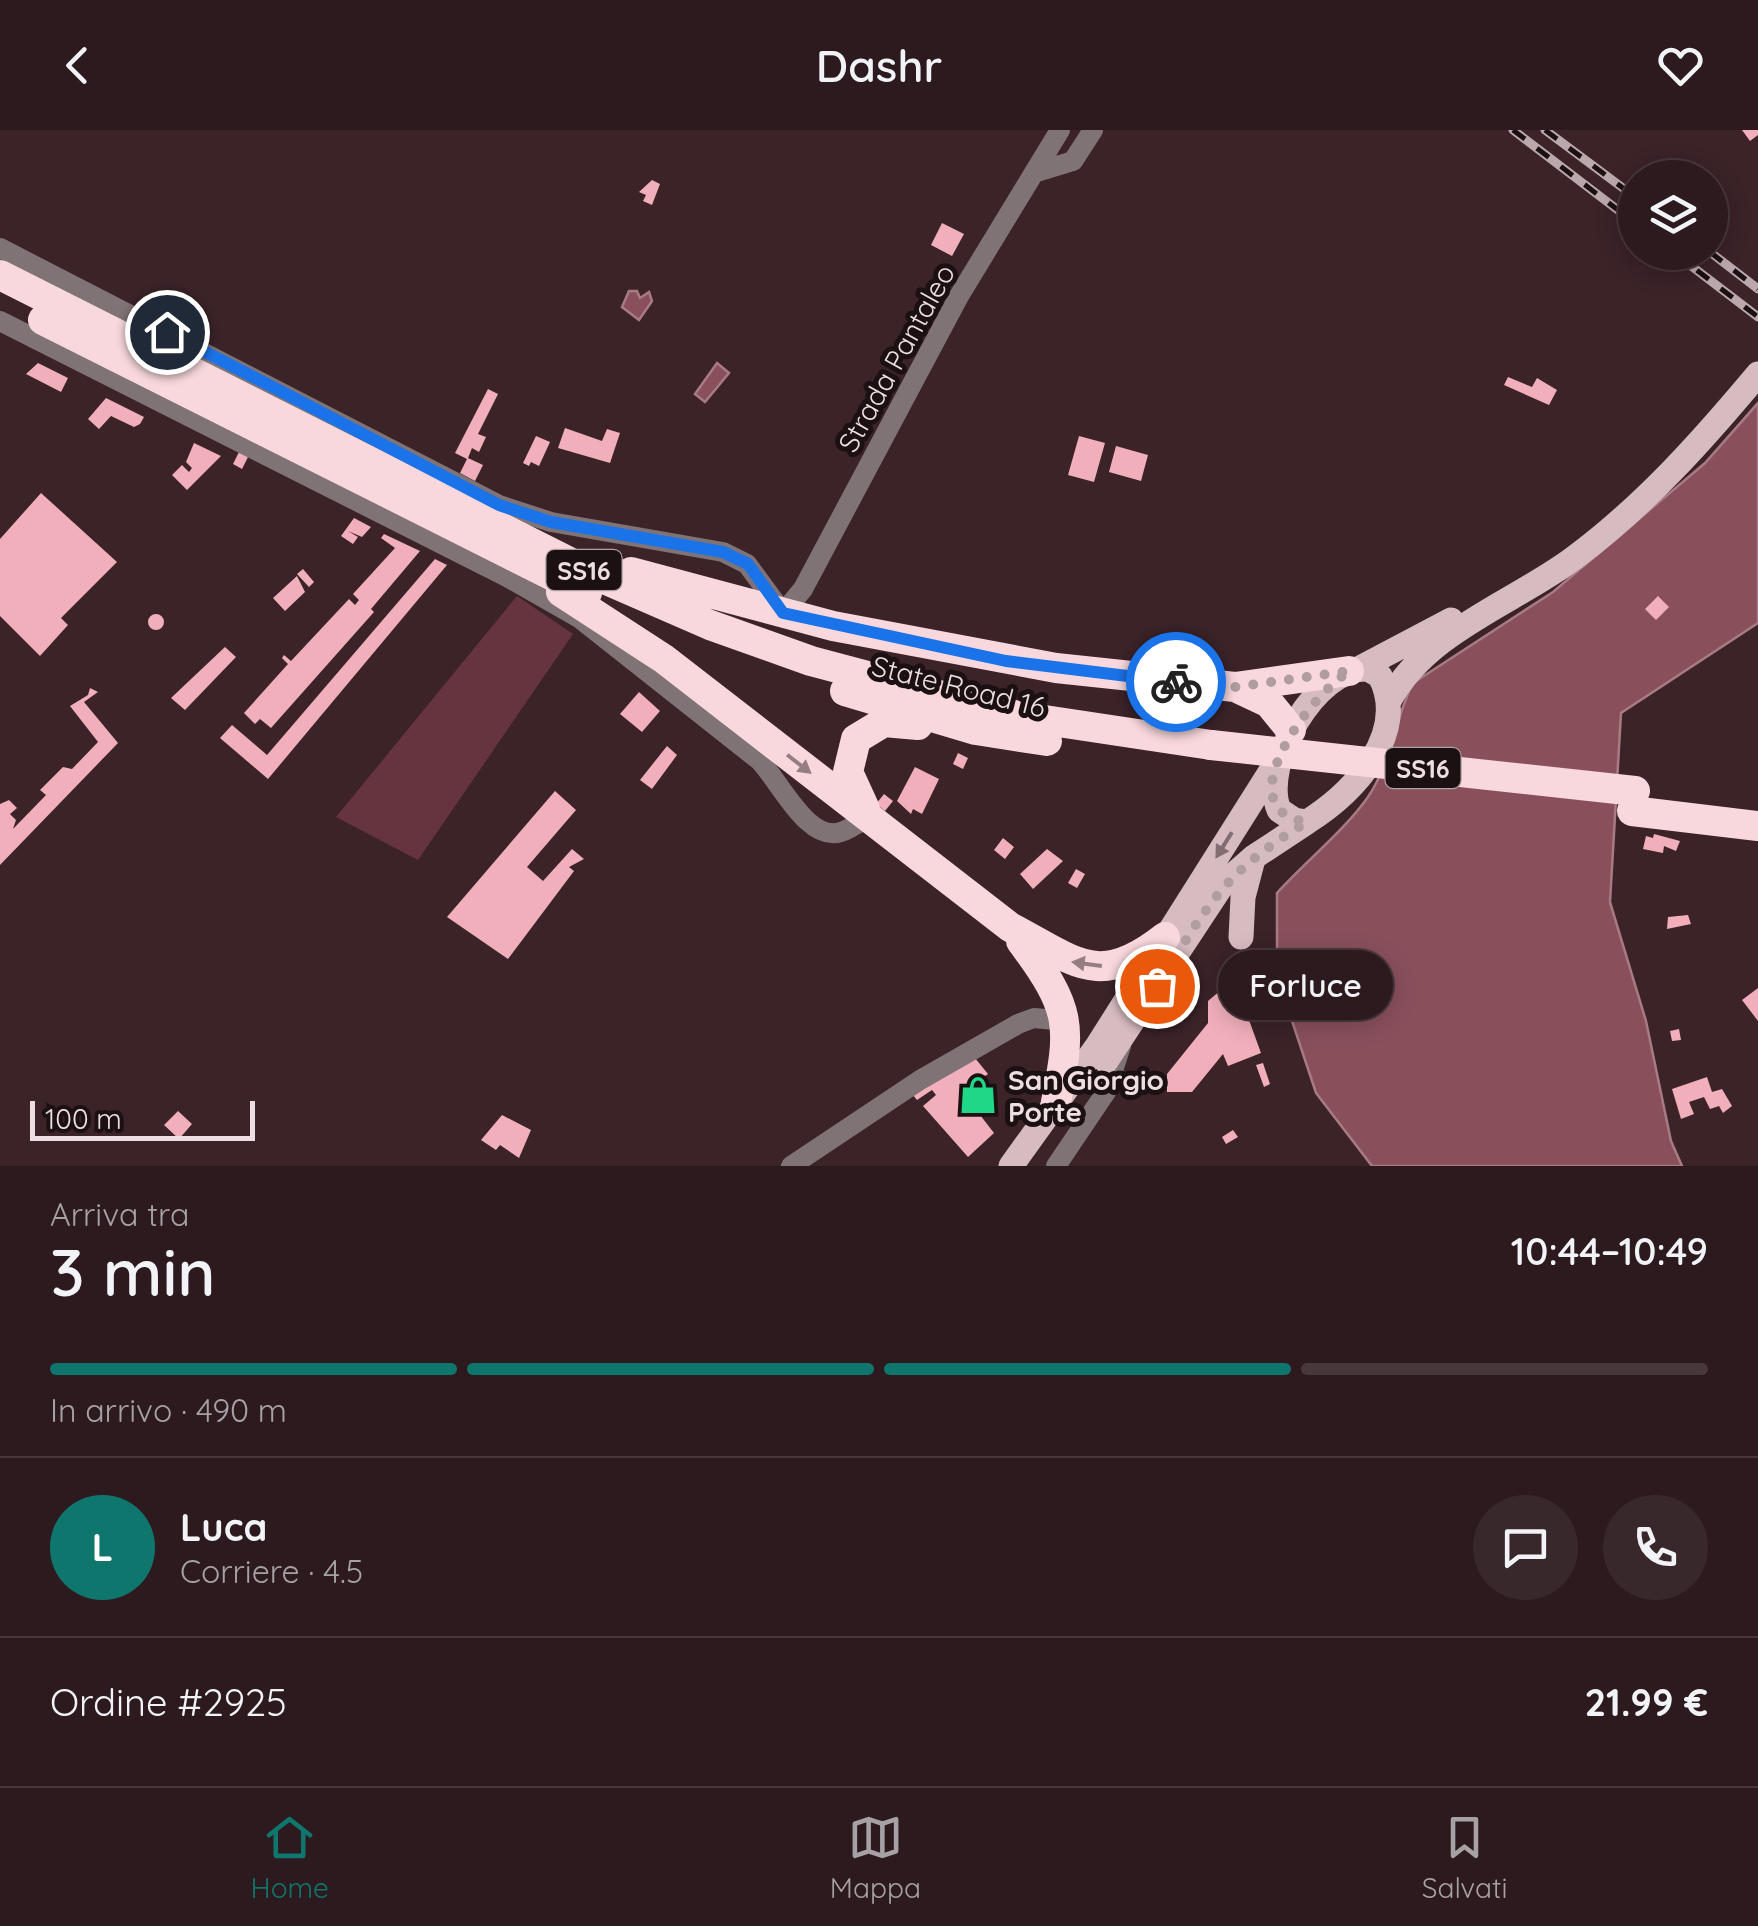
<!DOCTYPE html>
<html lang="it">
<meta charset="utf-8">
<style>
body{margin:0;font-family:Quicksand,sans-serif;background:#38272b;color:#f1f3f6;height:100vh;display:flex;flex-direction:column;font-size:38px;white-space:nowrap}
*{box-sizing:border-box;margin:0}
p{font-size:32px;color:#a6a1a4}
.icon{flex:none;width:55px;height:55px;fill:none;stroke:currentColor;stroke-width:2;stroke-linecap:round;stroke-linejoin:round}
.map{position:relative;height:1036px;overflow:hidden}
.panel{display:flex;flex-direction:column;background:#2c1a1e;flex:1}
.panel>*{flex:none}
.tools{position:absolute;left:1618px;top:30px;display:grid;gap:20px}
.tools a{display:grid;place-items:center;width:110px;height:110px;border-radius:50%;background:#2c1a1e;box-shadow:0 5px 25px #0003,0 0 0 2px #48383c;font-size:50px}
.scale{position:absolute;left:30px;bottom:25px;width:225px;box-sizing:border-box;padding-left:10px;border:5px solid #efdee1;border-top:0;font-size:28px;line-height:35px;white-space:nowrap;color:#efdee1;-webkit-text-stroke:8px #1b1012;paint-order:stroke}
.pin{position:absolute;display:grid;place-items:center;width:85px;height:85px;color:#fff;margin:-42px;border:5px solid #fff;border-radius:50%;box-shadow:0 2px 10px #0007}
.courier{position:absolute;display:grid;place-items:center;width:100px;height:100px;margin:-50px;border:8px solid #1a73e8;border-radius:50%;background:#fff;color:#222;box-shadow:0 2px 12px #0007}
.bubble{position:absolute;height:70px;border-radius:35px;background:#2c1a1e;box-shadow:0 5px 25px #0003,0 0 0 2px #48383c;font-size:32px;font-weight:600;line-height:70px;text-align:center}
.head em{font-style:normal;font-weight:600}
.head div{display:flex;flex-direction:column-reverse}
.head{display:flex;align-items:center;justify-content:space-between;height:170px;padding:0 50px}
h1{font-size:65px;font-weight:600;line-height:75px}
.bar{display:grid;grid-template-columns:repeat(4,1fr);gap:15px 10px;align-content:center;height:120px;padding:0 50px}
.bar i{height:12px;border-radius:8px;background:#48383c}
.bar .active{background:#0f766e}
.bar p{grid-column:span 4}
.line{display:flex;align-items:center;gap:25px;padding:0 50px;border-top:2px solid #48383c}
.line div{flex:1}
.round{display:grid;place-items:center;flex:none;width:105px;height:105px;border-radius:52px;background:#38272b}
header{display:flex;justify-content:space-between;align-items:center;height:130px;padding:0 50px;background:#2c1a1e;font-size:45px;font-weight:600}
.menu{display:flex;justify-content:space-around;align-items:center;height:140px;border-top:2px solid #48383c;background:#2c1a1e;font-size:28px;color:#a6a1a4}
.menu a{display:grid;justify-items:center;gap:5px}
.menu .active{color:#0f766e}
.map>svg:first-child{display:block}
.green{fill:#66343f}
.water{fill:#89505c;stroke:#a87b84;stroke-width:2.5}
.building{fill:#f1afbb}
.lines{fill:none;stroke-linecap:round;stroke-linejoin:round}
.minor{stroke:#807375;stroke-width:20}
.major{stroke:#d6bbc0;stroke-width:25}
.highway{stroke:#f9d8dd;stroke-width:30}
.rail-casing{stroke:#bba8ac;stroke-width:9}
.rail{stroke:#1b1012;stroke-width:5;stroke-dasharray:15;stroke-linecap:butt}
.highway-bridge{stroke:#f9d8dd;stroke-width:30}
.oneway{fill:#957e82}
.oneway2{fill:#826e72}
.done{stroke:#b09da0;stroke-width:10;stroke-dasharray:0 18}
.route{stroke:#1a73e8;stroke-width:12}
.labels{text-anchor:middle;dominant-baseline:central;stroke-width:10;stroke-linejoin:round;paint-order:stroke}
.shield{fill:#1b1012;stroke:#afa0a3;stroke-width:2.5}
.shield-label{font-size:25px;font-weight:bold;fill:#efdee1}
.street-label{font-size:28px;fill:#efdee1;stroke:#1b1012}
.poi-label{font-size:28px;font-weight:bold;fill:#efdee1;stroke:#1b1012;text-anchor:start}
</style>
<header><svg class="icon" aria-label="back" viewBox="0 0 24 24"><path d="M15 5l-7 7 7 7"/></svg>Dashr<svg class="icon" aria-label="heart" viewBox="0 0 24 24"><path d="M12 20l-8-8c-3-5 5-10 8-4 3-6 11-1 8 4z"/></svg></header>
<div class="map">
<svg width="1758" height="1036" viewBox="0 0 1758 1036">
<rect width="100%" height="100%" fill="#3b2328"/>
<path class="green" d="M 517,466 L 573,504 L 418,730 L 336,687 Z"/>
<path class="water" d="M 629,161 L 637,161 L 640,168 L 649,162 L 652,171 L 639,190 L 622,177 Z
M 717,233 L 729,243 L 705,272 L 695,264 Z
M 1758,273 L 1758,493 L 1621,583 L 1610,772 L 1646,891 L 1671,1011 L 1682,1036 L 1372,1036 L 1316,963 L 1277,846 L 1277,763 C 1306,731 1344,701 1368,667 C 1392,631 1394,590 1413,553 L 1553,462 L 1705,333 Z"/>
<path class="building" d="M 1742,0 L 1758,0 L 1758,5 L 1750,11 Z
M 652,50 L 660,54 L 652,75 L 643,71 L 646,65 L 639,62 Z
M 942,93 L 964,104 L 952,126 L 931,115 Z
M 38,233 L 68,248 L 61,262 L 26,244 Z
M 1508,247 L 1532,257 L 1537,248 L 1557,260 L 1549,275 L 1504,255 Z
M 488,259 L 498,264 L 478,304 L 486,307 L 479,322 L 472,318 L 468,328 L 483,335 L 475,351 L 460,343 L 467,329 L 455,323 Z
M 106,268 L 144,287 L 140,294 L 134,297 L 111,286 L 99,299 L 88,289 Z
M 565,298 L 602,311 L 607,299 L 620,303 L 610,333 L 558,318 Z
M 536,306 L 550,312 L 539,336 L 531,332 L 529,336 L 523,333 Z
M 1079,306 L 1105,313 L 1094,352 L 1068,345 Z
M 194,313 L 221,326 L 187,360 L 172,345 L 182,335 L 189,342 L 192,338 L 186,332 Z
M 1116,316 L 1148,325 L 1141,351 L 1109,342 Z
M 240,320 L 249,325 L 242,339 L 233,334 Z
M 41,363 L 117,432 L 61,488 L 68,495 L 40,526 L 0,486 L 0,409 Z
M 354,388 L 371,397 L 362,407 L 348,401 L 358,407 L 353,414 L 341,406 Z
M 384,404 L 420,421 L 371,479 L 374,482 L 271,598 L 260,589 L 255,594 L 244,583 L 288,534 L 282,528 L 284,525 L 291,531 L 349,469 L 355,475 L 359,470 L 353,464 L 395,418 L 381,408 Z
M 435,429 L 447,435 L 268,649 L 220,608 L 232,595 L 267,625 Z
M 303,439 L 314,452 L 309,457 L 297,444 Z
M 297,446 L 305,462 L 285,481 L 273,468 Z
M 1658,466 L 1669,477 L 1656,490 L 1645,479 Z
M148 492a8 8 0 1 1 16 0a8 8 0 1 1-16 0Z
M 225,517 L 236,527 L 185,580 L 171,568 Z
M 90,558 L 98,562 L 84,572 L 118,613 L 0,735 L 0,674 L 9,670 L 17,678 L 10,684 L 16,690 L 13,699 L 46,665 L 40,660 L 63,637 L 72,639 L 98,612 L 70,576 L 88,565 Z
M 639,562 L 660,581 L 642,602 L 620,584 Z
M 667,616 L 677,625 L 652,659 L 640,650 Z
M 958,623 L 968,628 L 963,639 L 953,634 Z
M 915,637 L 939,649 L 922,684 L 913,679 L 911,684 L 897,671 Z
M 555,661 L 576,680 L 527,737 L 543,751 L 572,719 L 584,729 L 569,737 L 574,741 L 508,829 L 447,787 Z
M 884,664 L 893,671 L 885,681 L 876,674 Z
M 1654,704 L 1680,711 L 1676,721 L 1664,716 L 1663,723 L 1643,719 L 1646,706 L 1653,708 Z
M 1003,708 L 1014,717 L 1005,729 L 994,720 Z
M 1047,719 L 1063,731 L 1033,759 L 1020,744 Z
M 1076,739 L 1085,744 L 1077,758 L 1068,753 Z
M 1688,785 L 1691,794 L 1667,799 L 1668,787 Z
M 1758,858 L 1758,891 L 1742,870 Z
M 1222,859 L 1241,868 L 1261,923 L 1228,936 L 1223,924 L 1192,962 L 1167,962 L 1167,944 L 1208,893 L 1208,871 Z
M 1679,899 L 1681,910 L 1672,911 L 1670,901 Z
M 975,928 L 988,944 L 970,956 L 987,974 L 977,981 L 994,1003 L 968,1027 L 923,976 L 936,965 L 932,960 L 917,970 L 912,964 Z
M 1263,933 L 1270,954 L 1264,957 L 1256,935 Z
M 1707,947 L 1712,962 L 1722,959 L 1732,976 L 1723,983 L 1719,976 L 1710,979 L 1704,967 L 1689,972 L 1694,984 L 1681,989 L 1672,959 Z
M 178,981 L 192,994 L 179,1009 L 164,995 Z
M 502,985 L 531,1000 L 519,1028 L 500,1015 L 496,1020 L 481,1010 Z
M 1233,1000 L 1238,1007 L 1226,1014 L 1222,1007 Z"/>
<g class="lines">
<path class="minor" d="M 1037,42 L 1073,31 L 1093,0
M 0,118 L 499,375 L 551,392 L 723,422 L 747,434 L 783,483 L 803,459 L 959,166 L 1060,0
M 0,191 L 507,447 L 579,488 L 760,631 C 780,652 808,713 841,702 C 851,699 861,691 869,686
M 791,1036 L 920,950 L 1018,894 L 1034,888 L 1066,891
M 1056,1036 L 1106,962 L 1121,916"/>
<path class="major" d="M 1360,538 L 1451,490
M 1368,539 L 1380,546 C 1410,604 1353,663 1307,692 L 1294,690 L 1279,680 C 1260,635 1316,535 1368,539 Z
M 1389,571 C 1426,501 1514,473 1574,428 C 1644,376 1702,311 1758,244
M 1241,807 L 1243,767 L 1253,729
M 1106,931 L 1222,755 L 1254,727 L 1307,692
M 1011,1036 L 1098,915 L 1276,633"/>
<path class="highway" d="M 0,145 L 595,445 L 710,495 L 811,531 L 1018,586 L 1211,615
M 43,190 L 587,463
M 631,442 L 833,496 L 1056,538 L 1235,557 L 1349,541
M 561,462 L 664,529 L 1010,797 C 1075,831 1098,860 1165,807
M 1235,557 L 1269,573 L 1291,600
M 845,561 L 976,600 L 1047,611
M 865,679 L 848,642 L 856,609 L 884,592 L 918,595
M 1632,681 L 1758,696
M 1021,811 C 1072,880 1072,894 1055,977"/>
<g class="rail-casing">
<path id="rail" d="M 1513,0 L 1635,93
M 1545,0 L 1635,67
M 1673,122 L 1758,187
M 1710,122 L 1758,159"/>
</g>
<use href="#rail" class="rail"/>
<path class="highway-bridge" d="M 1211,615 L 1635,661"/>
</g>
<defs><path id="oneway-solid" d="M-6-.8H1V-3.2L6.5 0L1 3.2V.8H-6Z" transform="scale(2.5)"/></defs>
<g class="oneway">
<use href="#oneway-solid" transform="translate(799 634) rotate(38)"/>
<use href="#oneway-solid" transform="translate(1087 834) rotate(-172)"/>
</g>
<use class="oneway2" href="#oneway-solid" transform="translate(1224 715) rotate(122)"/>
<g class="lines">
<path class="done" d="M 1157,856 C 1208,776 1222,743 1307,692 C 1222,680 1313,562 1350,541 L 1235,557 L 1176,552"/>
<path class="route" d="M 167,202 L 499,375 L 551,392 L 723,422 L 748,434 L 783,483 L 1006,531 L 1176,552"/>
</g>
<defs>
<g id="shop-bare" transform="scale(3)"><path d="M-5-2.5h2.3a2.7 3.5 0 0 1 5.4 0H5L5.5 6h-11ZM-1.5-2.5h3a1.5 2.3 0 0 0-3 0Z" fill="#1fd887" stroke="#1b1012" stroke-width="2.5" paint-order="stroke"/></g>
</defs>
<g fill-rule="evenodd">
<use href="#shop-bare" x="978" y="965"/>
</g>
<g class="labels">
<g class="shield">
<rect x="546.5" y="420" width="75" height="40" rx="8"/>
<rect x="1385.5" y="618" width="75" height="40" rx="8"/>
</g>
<g class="shield-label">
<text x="584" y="440">SS16</text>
<text x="1423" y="638">SS16</text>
</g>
<g class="street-label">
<text transform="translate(896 228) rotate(-61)">Strada Pantaleo</text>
<text transform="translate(959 556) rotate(14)">State Road 16</text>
</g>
<g class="poi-label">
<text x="1008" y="949">San Giorgio<tspan x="1008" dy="32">Porte</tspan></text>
</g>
</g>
</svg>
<div class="tools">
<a><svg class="icon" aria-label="layers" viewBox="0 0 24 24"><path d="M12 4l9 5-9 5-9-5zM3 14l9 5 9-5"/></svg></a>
</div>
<div class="scale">100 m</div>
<div class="pin" style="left:1157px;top:856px;background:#ea580c"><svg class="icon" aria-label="bag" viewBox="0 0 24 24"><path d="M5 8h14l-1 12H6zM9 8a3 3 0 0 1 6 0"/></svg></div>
<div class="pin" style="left:167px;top:202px;background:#1f2937"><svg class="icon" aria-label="home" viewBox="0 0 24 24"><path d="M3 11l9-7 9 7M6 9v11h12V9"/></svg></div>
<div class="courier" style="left:1176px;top:552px"><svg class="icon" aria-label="bike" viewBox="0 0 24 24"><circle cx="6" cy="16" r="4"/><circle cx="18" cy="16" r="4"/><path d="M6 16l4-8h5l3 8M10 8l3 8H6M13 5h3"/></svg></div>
<div class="bubble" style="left:1218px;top:820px;width:175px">Forluce</div>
</div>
<section class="panel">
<div class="head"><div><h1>3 min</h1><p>Arriva tra</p></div><em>10:44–10:49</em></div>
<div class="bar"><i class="active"></i><i class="active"></i><i class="active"></i><i></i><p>In arrivo · 490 m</p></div>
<div class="line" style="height:180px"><b class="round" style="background:#0f766e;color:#fff">L</b><div><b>Luca</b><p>Corriere · 4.5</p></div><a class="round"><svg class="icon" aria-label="chat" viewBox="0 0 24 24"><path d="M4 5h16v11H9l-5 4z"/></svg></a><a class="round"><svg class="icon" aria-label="phone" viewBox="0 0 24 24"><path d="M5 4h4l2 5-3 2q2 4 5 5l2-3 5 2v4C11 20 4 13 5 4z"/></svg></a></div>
<div class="line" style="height:130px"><div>Ordine #2925</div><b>21.99 €</b></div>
</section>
<nav class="menu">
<a class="active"><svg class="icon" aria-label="home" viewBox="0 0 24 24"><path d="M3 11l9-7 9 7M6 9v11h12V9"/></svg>Home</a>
<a><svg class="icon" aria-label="map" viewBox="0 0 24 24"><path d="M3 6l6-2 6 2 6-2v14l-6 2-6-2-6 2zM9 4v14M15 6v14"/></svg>Mappa</a>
<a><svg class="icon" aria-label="saved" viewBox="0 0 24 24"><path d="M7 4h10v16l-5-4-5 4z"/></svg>Salvati</a>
</nav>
